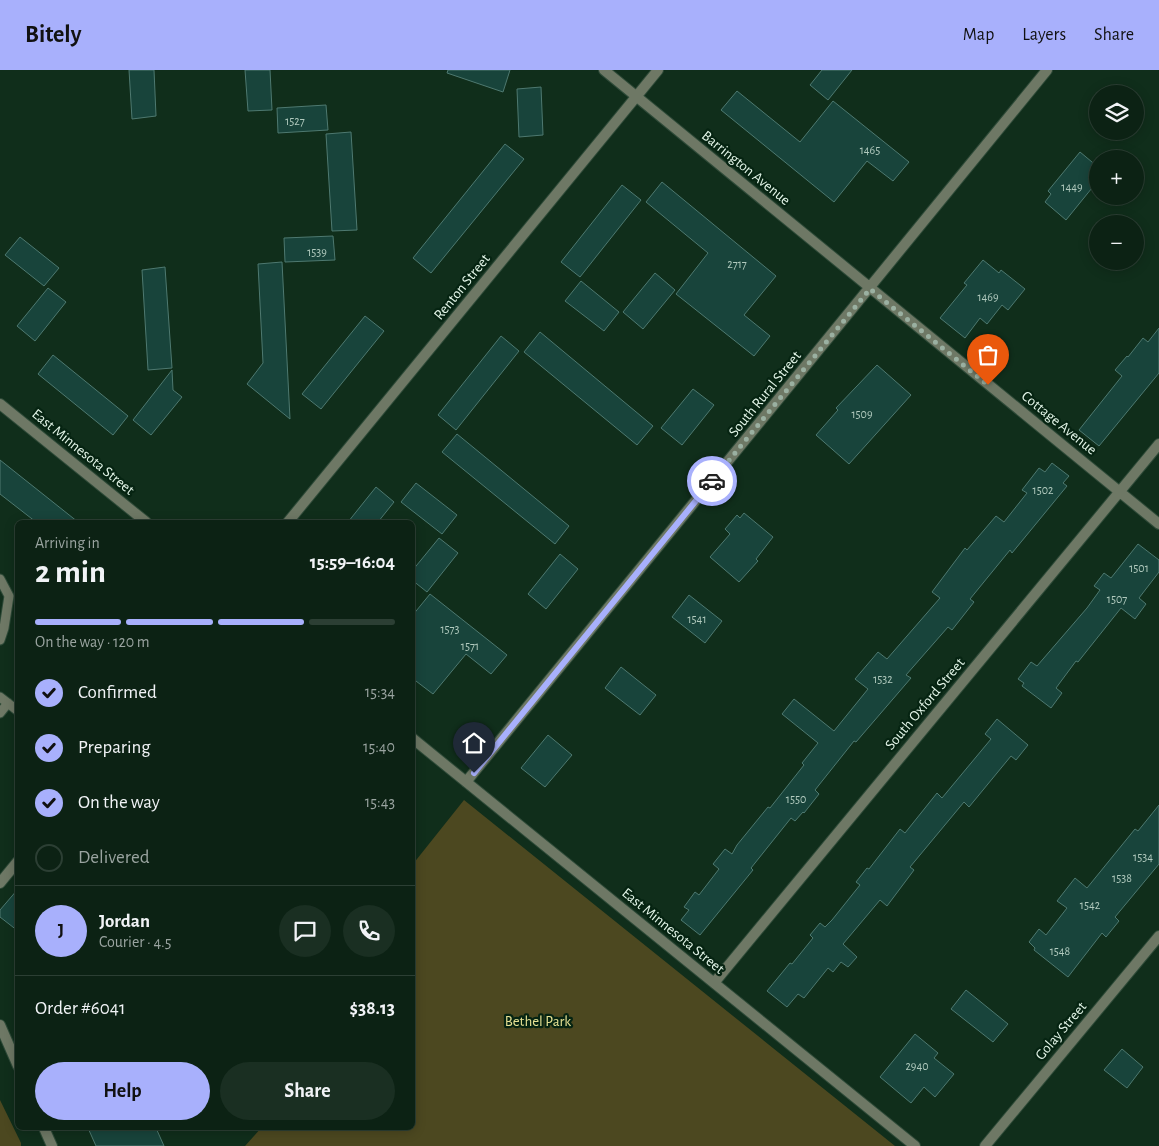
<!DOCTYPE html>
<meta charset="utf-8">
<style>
body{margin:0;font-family:"Alegreya Sans",sans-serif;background:#1a2f22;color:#f1f3f6;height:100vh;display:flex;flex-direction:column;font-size:19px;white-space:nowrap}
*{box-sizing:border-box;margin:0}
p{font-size:16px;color:#9aa4a0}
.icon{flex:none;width:28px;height:28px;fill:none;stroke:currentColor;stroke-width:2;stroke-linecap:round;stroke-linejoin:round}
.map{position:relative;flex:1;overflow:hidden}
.sheet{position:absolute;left:15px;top:450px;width:400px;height:610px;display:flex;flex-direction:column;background:#0c2214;border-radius:8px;box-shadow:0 2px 12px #0003,0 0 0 1px #2c3f34}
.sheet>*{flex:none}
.controls{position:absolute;left:1089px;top:15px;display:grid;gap:10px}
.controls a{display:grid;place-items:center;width:55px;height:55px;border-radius:50%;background:#0c2214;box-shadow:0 2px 12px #0003,0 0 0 1px #2c3f34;font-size:25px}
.pin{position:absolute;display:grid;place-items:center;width:42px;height:42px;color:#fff;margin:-51px -21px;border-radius:50% 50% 50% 0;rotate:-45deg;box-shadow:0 0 5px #0007}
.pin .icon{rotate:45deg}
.courier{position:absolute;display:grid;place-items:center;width:50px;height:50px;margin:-25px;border:4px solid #a8b0fc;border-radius:50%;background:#fff;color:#222;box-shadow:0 1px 6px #0007}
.headline em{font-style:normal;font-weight:700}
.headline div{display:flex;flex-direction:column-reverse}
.headline{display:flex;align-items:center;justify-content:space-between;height:85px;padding:0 20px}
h1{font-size:32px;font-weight:700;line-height:38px}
.bar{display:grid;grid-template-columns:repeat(4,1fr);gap:8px 5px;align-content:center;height:60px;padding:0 20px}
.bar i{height:6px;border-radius:4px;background:#2c3f34}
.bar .on{background:#a8b0fc}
.bar p{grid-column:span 4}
.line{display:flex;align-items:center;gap:12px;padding:0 20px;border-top:1px solid #2c3f34}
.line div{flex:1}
.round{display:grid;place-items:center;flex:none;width:52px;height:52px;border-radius:26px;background:#1a2f22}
ol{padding:0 20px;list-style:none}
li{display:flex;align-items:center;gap:15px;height:55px}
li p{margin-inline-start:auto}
li .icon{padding:5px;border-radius:50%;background:#a8b0fc;color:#111;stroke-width:4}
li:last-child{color:#9aa4a0}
li i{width:28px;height:28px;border:2px solid #2c3f34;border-radius:50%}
.button{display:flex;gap:10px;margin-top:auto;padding:10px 20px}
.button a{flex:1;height:58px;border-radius:30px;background:#a8b0fc;color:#111;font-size:20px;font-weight:700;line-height:58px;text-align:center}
.button a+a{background:#1a2f22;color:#f1f3f6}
header{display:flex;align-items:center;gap:30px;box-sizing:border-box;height:70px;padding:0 25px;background:#a8b0fc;color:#111}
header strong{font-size:24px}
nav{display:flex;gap:28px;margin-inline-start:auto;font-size:18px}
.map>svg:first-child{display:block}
.green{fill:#4c4820}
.building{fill:#18443b;stroke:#4e7970}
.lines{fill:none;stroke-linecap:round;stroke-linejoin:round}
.service-casing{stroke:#2e4a38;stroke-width:11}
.minor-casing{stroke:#2e4a38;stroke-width:12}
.tertiary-casing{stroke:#2e4a38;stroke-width:12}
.service{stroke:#6e7865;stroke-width:9}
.minor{stroke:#6e7865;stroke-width:10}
.tertiary{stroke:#6e7865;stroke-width:10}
.done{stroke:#9ab0a1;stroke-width:5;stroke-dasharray:0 9}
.route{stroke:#a8b0fc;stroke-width:6}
.labels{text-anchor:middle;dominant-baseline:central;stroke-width:4.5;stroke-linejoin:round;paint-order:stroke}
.number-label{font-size:12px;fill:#b1cabe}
.street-label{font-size:15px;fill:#e4f6e9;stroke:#062412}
.park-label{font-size:15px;fill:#e6e193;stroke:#062412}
</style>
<header>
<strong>Bitely</strong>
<nav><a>Map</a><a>Layers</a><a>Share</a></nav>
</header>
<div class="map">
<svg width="1159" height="1076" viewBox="0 0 1159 1076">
<rect width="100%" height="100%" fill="#102e1b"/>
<path class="green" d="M 464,730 L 895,1076 L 245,1076 L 261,1058 L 412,1058 L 413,794 Z
M 0,1030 L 21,1073 L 21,1076 L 0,1076 Z"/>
<path class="building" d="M 129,0 L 154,0 L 156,46 L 132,49 Z
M 245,0 L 270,0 L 272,40 L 248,41 Z
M 448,0 L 510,0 L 503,22 L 447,3 Z
M 822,0 L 852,0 L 828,30 L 810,15 Z
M 541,17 L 543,65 L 519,67 L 517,19 Z
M 737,21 L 800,72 L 833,31 L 909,92 L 893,111 L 867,91 L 834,132 L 721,40 Z
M 326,35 L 328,60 L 278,63 L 277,38 Z
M 351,62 L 357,160 L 332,161 L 326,64 Z
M 505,74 L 524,89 L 431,203 L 413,188 Z
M 1080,82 L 1098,97 L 1090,108 L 1096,113 L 1066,150 L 1045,132 L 1051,124 L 1048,121 Z
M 662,112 L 776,206 L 744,245 L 770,266 L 754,286 L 676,224 L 708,183 L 646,132 Z
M 622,115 L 641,130 L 580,207 L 561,192 Z
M 333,166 L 335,190 L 285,192 L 284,168 Z
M 20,167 L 59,198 L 44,216 L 5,185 Z
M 983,190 L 999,203 L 1001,200 L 1025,219 L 1008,240 L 1002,235 L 987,254 L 980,248 L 965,268 L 940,248 L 967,215 L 964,213 Z
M 282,192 L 290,349 L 247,314 L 263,293 L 258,194 Z
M 165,197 L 172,298 L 148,300 L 142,200 Z
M 655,203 L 675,220 L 643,259 L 623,242 Z
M 581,211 L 619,242 L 604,261 L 565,231 Z
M 48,218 L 66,232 L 35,271 L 17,256 Z
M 365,246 L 384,261 L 321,339 L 302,324 Z
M 1159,258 L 1159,303 L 1099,376 L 1079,360 L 1122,306 L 1115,300 L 1127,286 L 1128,287 L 1143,268 L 1148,272 Z
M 540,262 L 653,356 L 637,375 L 524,282 Z
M 501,266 L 519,281 L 456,360 L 438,345 Z
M 53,285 L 128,346 L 113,365 L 38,304 Z
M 877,295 L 911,325 L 849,394 L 816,365 L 838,340 L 836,338 Z
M 172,300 L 173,320 L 182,327 L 151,365 L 133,350 Z
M 693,319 L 714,335 L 682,375 L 661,358 Z
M 457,364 L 569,456 L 555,474 L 442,382 Z
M 0,390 L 78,452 L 36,452 L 0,424 Z
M 1052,393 L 1069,406 L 1063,413 L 1067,416 L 1012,483 L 1010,480 L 970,529 L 974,532 L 952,560 L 948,557 L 906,605 L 911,608 L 856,672 L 854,671 L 815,720 L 819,724 L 804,743 L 803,742 L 795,751 L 791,748 L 751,798 L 753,800 L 700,865 L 681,850 L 689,840 L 684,837 L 695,822 L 699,825 L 719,799 L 713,794 L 725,779 L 732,784 L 737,775 L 768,737 L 770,738 L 804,695 L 802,693 L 818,673 L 782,644 L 794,629 L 834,661 L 868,619 L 855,609 L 878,582 L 887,589 L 940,528 L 932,522 L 965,478 L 967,480 L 996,446 L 1004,452 L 1027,423 L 1022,420 L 1039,398 L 1045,402 Z
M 416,413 L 457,445 L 442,464 L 401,432 Z
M 376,417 L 394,432 L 378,452 L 348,452 Z
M 744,443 L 773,467 L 756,489 L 758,491 L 739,512 L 710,487 L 730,464 L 725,459 L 737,445 L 740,448 Z
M 439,468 L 458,483 L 427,522 L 412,510 L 412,501 Z
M 1138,474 L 1159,490 L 1159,502 L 1139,528 L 1146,534 L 1135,549 L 1121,538 L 1078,592 L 1076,591 L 1056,618 L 1062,623 L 1051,638 L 1022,616 L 1024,613 L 1018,609 L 1031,592 L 1037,596 L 1087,538 L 1100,520 L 1094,516 L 1104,503 L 1111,508 Z
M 560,484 L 578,499 L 546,539 L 528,524 Z
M 430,524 L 507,585 L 491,604 L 466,584 L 433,624 L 412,608 L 412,546 Z
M 689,525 L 722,551 L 705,573 L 672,547 Z
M 621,597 L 656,625 L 640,645 L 605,618 Z
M 997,649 L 1028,675 L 1016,690 L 1011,686 L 969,737 L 964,732 L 910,797 L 914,800 L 887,836 L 880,830 L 843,874 L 857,887 L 848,897 L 841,892 L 833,902 L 828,898 L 804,928 L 798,924 L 787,937 L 767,921 L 790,893 L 792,894 L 813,868 L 810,865 L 820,853 L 825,857 L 832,850 L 860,815 L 856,812 L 867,798 L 869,799 L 900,759 L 905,763 L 937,723 L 942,728 L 991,669 L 985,664 Z
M 548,665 L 572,685 L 545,717 L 521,698 Z
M 1159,735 L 1159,794 L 1115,847 L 1119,851 L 1106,867 L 1102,863 L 1068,907 L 1034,880 L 1035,878 L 1029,872 L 1039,859 L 1046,865 L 1067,838 L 1057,831 L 1075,808 L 1087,818 L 1135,759 L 1138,761 Z
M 18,819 L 18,861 L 0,847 L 0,840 Z
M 966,920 L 1008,954 L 993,972 L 951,939 Z
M 915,964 L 938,983 L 934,988 L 954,1004 L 935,1027 L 924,1017 L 911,1033 L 880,1007 Z
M 1122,979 L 1143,997 L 1127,1018 L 1104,1000 Z
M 88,1058 L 156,1058 L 164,1076 L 96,1076 Z"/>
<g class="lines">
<g class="service-casing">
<path id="service" d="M 0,509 L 9,526 L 4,558 L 0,570
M 0,627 L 18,641
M 0,643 L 8,633"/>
</g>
<g class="minor-casing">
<path id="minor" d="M 604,0 L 1159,454
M 0,334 L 146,452
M 288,452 L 658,0
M 412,668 L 915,1076
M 466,712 L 1047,0
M 0,813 L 18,791
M 714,913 L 1159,374
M 985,1076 L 1159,866"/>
</g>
<g class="tertiary-casing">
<path id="tertiary" d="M 0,955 L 18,996
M 44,1058 L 52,1076"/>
</g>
<use href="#service" class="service"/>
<use href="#minor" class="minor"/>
<use href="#tertiary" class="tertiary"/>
</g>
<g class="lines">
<path class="done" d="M 712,411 L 870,219 L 988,315"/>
<path class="route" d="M 474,703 L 712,411"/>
</g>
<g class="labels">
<g class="number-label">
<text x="295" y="51">1527</text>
<text x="870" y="80">1465</text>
<text x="1072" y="117">1449</text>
<text x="317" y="182">1539</text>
<text x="737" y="194">2717</text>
<text x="988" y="227">1469</text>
<text x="862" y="344">1509</text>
<text x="1043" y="420">1502</text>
<text x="1139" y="498">1501</text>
<text x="1117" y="529">1507</text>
<text x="697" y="549">1541</text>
<text x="450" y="559">1573</text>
<text x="470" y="576">1571</text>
<text x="883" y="609">1532</text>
<text x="796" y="729">1550</text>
<text x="1143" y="787">1534</text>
<text x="1122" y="808">1538</text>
<text x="1090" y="835">1542</text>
<text x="1060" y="881">1548</text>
<text x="917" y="996">2940</text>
</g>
<g class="street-label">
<text transform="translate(746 98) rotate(39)">Barrington Avenue</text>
<text transform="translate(462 217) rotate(-51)">Renton Street</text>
<text transform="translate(765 324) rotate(-51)">South Rural Street</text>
<text transform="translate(1059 353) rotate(39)">Cottage Avenue</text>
<text transform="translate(83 382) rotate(39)">East Minnesota Street</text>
<text transform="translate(925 634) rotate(-50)">South Oxford Street</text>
<text transform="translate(673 861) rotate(39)">East Minnesota Street</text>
<text transform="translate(1061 961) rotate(-50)">Golay Street</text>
</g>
<g class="park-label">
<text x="538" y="951">Bethel Park</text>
</g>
</g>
</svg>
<div class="controls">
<a><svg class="icon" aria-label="layers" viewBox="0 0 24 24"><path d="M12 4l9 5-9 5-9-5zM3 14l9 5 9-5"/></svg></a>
<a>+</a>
<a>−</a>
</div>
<div class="pin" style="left:988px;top:315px;background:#ea580c"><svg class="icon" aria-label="bag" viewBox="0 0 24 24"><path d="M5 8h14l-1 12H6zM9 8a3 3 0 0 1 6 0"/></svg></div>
<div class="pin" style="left:474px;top:703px;background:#1f2937"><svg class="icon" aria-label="home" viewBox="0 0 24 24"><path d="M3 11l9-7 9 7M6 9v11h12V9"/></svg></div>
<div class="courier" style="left:712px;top:411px"><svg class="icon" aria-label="car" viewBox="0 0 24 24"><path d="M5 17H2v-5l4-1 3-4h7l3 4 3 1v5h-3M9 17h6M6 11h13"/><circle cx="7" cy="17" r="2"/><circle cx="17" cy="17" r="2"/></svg></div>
<section class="sheet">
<div class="headline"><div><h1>2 min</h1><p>Arriving in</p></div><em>15:59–16:04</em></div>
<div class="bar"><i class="on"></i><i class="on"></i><i class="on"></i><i></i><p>On the way · 120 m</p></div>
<ol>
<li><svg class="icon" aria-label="check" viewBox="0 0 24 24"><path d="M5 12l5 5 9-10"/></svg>Confirmed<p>15:34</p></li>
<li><svg class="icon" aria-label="check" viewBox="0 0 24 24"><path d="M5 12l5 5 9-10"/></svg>Preparing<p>15:40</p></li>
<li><svg class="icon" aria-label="check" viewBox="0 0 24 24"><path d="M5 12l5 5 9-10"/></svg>On the way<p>15:43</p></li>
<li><i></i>Delivered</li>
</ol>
<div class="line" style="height:90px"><b class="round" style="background:#a8b0fc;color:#111">J</b><div><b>Jordan</b><p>Courier · 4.5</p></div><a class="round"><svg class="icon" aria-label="chat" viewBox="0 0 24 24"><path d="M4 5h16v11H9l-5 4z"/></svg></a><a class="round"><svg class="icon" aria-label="phone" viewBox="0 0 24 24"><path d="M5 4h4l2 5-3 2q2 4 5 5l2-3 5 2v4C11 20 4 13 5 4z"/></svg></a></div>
<div class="line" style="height:65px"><div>Order #6041</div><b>$38.13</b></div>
<div class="button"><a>Help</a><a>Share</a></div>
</section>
</div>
